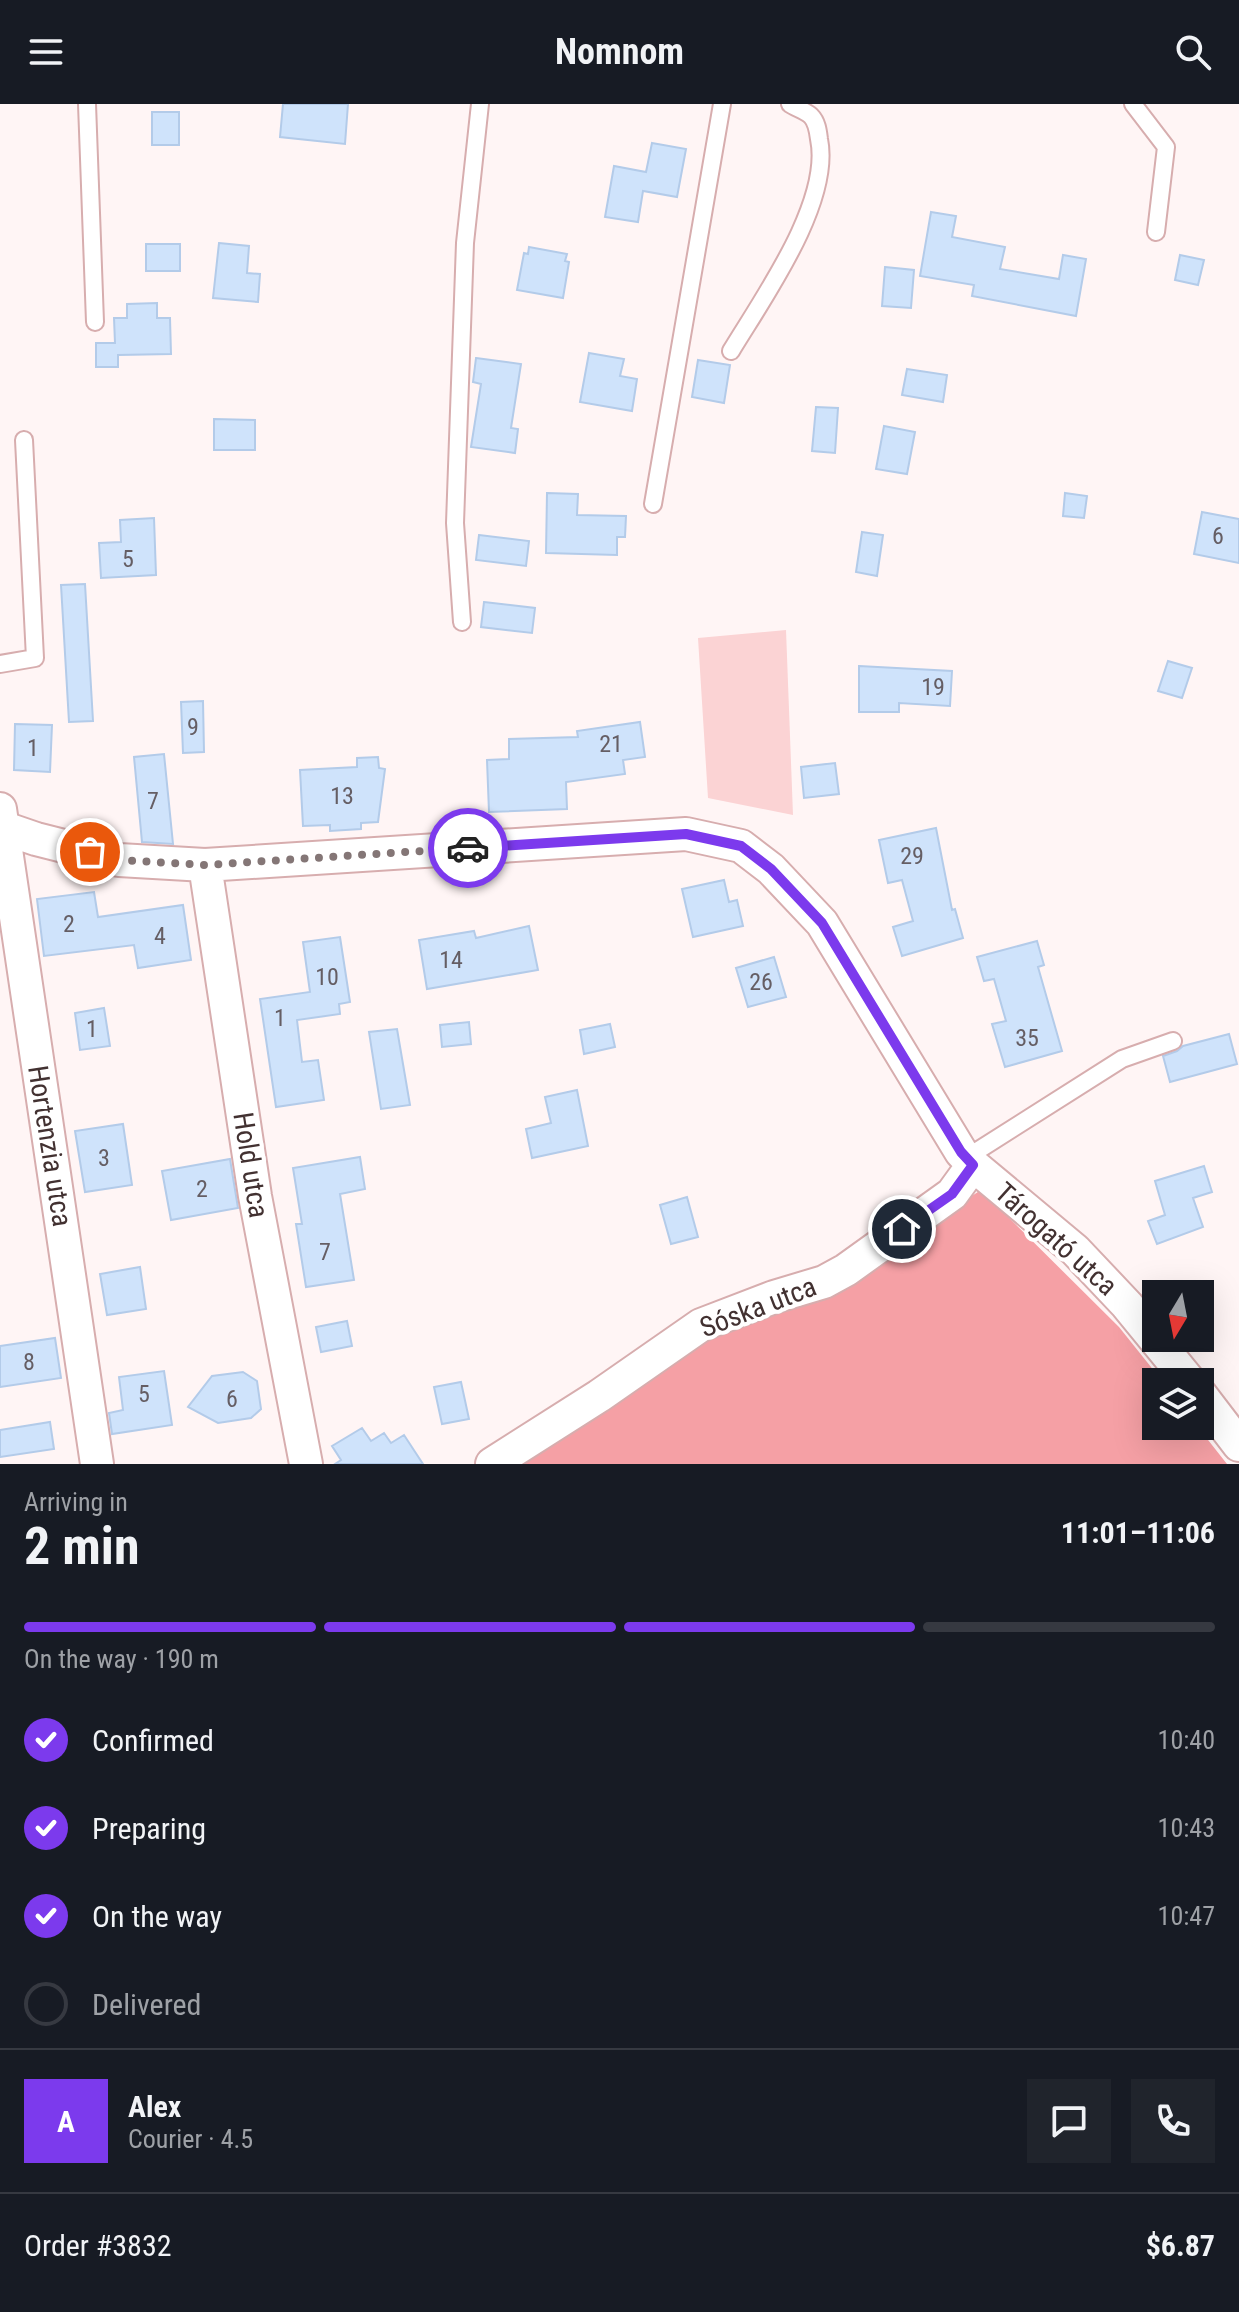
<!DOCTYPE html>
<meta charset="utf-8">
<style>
body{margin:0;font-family:"Roboto Condensed",sans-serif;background:#20242c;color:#f1f3f6;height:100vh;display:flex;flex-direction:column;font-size:30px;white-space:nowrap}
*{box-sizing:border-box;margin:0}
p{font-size:26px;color:#9ea1a6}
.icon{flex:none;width:44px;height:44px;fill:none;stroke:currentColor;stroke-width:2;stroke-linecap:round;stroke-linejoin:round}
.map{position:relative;height:1360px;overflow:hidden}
.sheet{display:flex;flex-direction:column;background:#171b24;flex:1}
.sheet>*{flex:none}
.needle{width:52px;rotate:190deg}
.controls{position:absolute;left:1142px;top:1176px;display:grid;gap:16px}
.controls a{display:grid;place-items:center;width:72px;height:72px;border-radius:0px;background:#171b24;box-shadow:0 8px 32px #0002;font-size:40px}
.pin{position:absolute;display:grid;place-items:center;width:68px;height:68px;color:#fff;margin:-34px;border:4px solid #fff;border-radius:50%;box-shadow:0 2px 8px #0007}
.courier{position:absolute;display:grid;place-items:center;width:80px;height:80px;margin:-40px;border:6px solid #7c3aed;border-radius:50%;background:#fff;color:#222;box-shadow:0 2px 10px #0007}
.head em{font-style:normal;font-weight:700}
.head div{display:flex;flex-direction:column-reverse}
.head{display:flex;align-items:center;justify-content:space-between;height:136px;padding:0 24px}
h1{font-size:52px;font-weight:700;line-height:60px}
.bar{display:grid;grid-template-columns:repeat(4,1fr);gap:12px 8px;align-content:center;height:96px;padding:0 24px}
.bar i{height:10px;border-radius:6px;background:#363941}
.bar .active{background:#7c3aed}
.bar p{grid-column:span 4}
.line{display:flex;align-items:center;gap:20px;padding:0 24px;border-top:2px solid #363941}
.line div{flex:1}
.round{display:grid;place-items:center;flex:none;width:84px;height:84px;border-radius:0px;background:#20242c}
ol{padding:0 24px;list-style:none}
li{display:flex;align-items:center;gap:24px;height:88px}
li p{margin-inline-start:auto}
li .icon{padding:8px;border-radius:50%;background:#7c3aed;color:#fff;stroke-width:4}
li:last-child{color:#9ea1a6}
li i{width:44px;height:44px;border:4px solid #363941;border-radius:50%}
header{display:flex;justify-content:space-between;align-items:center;height:104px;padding:0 24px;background:#171b24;font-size:36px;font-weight:700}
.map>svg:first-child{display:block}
.green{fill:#fbd3d4}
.forest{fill:#f5a0a5}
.building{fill:#cfe3fb;stroke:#b3cbe9;stroke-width:2}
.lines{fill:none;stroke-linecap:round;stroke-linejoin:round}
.service-casing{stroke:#d7adae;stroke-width:20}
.minor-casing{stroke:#d7adae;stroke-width:36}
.service{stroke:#fff;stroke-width:16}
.minor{stroke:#fff;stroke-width:32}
.done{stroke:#847676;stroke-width:8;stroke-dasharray:0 14.4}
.route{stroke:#7c3aed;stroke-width:10}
.labels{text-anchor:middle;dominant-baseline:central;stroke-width:8;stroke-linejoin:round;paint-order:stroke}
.number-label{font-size:24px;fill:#655e64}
.street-label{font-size:28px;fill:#423131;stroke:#fff}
</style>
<header><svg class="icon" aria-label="menu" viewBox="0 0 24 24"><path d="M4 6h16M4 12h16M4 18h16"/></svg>Nomnom<svg class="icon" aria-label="search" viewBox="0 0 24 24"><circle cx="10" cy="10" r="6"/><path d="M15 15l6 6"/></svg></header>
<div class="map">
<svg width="1239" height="1360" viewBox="0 0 1239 1360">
<rect width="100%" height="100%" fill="#fff5f5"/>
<path class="green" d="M 786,526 L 793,711 L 708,694 L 698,534 Z"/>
<path class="forest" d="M 981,1086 L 1119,1223 L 1163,1278 L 1156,1278 L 1156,1322 L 1197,1322 L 1227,1360 L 505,1360 L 728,1217 L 827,1186 Z"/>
<path class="building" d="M 283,0 L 348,0 L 345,40 L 280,33 Z
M 152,8 L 179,8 L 179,41 L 152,41 Z
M 652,39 L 686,45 L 677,93 L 643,87 L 638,118 L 605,113 L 614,62 L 646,68 Z
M 931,108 L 956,112 L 952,133 L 1005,143 L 1000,165 L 1059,175 L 1063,151 L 1086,155 L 1076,212 L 972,192 L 974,181 L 920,172 Z
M 219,139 L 249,142 L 247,169 L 260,170 L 258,198 L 213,194 Z
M 146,140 L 180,140 L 180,167 L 146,167 Z
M 529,143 L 567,150 L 565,157 L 569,158 L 563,194 L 517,186 L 524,149 L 528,150 Z
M 1180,151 L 1204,156 L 1198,181 L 1175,176 Z
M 885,163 L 914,166 L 911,204 L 882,202 Z
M 157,199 L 157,214 L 170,214 L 171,250 L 118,251 L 118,263 L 96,263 L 96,239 L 115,239 L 114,214 L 127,214 L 127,200 Z
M 589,249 L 624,255 L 620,272 L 637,275 L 632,307 L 580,298 Z
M 476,254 L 521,260 L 511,324 L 518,325 L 515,349 L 471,343 L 481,280 L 473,278 Z
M 698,256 L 730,261 L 724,299 L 692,293 Z
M 907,265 L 947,271 L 943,298 L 902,291 Z
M 816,303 L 838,304 L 835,349 L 812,347 Z
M 214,315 L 255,316 L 255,346 L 214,346 Z
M 884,322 L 915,328 L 907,370 L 876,365 Z
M 547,389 L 578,390 L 577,411 L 626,412 L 625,433 L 617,433 L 617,451 L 546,449 Z
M 1065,389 L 1087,392 L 1084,414 L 1063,412 Z
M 1202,408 L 1239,415 L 1239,459 L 1194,450 Z
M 154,414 L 156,471 L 101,474 L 99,439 L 121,438 L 120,416 Z
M 862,428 L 883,431 L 877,472 L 856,468 Z
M 479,431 L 529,437 L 526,462 L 476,456 Z
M 85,480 L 93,617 L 69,618 L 61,481 Z
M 484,498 L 535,504 L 532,529 L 481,523 Z
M 1168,557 L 1192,564 L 1182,594 L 1158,587 Z
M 859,562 L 952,567 L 950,602 L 899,599 L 899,608 L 859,608 Z
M 203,597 L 204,648 L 183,649 L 181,598 Z
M 640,618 L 645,653 L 623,656 L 625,670 L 566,678 L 567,705 L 489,708 L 487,656 L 509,655 L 509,635 L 578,633 L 577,627 Z
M 15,620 L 52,621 L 50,668 L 14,666 Z
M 164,650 L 173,740 L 142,738 L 134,653 Z
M 378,653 L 379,664 L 385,665 L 378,718 L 361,719 L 361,725 L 330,727 L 330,721 L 303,722 L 300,666 L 357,663 L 357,654 Z
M 835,659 L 839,690 L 804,694 L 801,663 Z
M 936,724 L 952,806 L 955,805 L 963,834 L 902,852 L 893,823 L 913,817 L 902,776 L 888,779 L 879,736 Z
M 724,776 L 729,798 L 737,796 L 743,822 L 693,833 L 682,785 Z
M 94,788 L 98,813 L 183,801 L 191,856 L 138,864 L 134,841 L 44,852 L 37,795 Z
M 529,822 L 538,866 L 427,885 L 419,836 L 474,827 L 476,834 Z
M 340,833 L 350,898 L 339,900 L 340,910 L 297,916 L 302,958 L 318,956 L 324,996 L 276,1003 L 260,895 L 310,888 L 303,838 Z
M 1037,837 L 1044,861 L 1038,863 L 1062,947 L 1005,963 L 992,920 L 1006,917 L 994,875 L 984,877 L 977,853 Z
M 774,853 L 786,893 L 748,903 L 736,864 Z
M 104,904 L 110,942 L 80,946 L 75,909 Z
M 469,918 L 471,940 L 442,943 L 440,921 Z
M 610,920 L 615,943 L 584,950 L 580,926 Z
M 397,925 L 410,1001 L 381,1005 L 369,928 Z
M 1229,930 L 1237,960 L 1170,978 L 1163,952 L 1177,947 L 1183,942 Z
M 577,986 L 588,1042 L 532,1054 L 526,1025 L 551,1019 L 545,993 Z
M 123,1020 L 132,1081 L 85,1088 L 75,1027 Z
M 360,1053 L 365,1085 L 340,1090 L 354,1176 L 306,1183 L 296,1120 L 302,1120 L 293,1064 Z
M 230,1055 L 238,1104 L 171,1116 L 162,1067 Z
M 1204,1062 L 1212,1088 L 1193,1094 L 1203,1123 L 1157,1140 L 1148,1117 L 1165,1111 L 1155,1077 Z
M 687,1093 L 698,1133 L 671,1140 L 660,1101 Z
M 140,1163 L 146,1205 L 107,1211 L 100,1170 Z
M 347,1217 L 352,1242 L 321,1248 L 316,1223 Z
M 55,1234 L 61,1274 L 0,1283 L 0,1242 Z
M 164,1267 L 172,1321 L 112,1330 L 109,1309 L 123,1306 L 119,1273 Z
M 243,1268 L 257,1277 L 261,1305 L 251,1314 L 218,1319 L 188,1303 L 212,1272 Z
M 461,1278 L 469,1315 L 442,1320 L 434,1283 Z
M 50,1318 L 54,1345 L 0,1353 L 0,1326 Z
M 362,1324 L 371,1337 L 384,1329 L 391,1339 L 404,1331 L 423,1360 L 335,1360 L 341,1356 L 332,1342 Z"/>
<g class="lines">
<g class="service-casing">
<path id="service" d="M 87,0 L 95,218
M 1133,0 L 1166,43 L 1156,128
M 731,247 C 763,194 832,98 819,35 C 818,27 817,18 811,12 C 806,7 796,4 790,0
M 653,400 L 722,0
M 462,518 L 455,419 L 465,139 L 480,0
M 0,560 L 35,554 L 24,336
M 966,1054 L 1122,955 L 1173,937"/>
</g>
<g class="minor-casing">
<path id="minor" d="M 0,705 L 97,1360
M 4,724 L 36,735 L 119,756 L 205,761 L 686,730 L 741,742 L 771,765 L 822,819 L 961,1048 L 973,1061 L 1075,1146 L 1127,1201 L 1190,1278
M 205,761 L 255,1092 L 306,1360
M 1200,1290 L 1239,1341
M 492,1360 L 599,1292 L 701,1221 L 774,1193 L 824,1178 L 846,1166 L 952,1090 L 973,1061"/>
</g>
<use href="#service" class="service"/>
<use href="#minor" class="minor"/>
</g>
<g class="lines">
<path class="done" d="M 90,748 L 119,756 L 205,761 L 468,744"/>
<path class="route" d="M 468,744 L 686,730 L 741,742 L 771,765 L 822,819 L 961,1048 L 973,1061 L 952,1090 L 902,1125"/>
</g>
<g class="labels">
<g class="number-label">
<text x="1218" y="432">6</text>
<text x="128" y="455">5</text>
<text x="933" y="583">19</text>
<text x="193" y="623">9</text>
<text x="611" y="640">21</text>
<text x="33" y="644">1</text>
<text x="342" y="692">13</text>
<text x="153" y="697">7</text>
<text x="912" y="752">29</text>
<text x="69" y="820">2</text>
<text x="160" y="832">4</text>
<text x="451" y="856">14</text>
<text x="327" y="873">10</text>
<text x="761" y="878">26</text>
<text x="280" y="914">1</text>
<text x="92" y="925">1</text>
<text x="1027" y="934">35</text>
<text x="104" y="1054">3</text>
<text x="202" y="1085">2</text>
<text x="325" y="1148">7</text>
<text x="29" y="1258">8</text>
<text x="144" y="1290">5</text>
<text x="232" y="1295">6</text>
</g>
<g class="street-label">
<text transform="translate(50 1042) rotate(81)">Hortenzia utca</text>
<text transform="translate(251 1061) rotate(81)">Hold utca</text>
<text transform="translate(1056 1135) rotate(42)">Tárogató utca</text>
<text transform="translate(758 1203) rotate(-21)">Sóska utca</text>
</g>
</g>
</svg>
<div class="controls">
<a><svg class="needle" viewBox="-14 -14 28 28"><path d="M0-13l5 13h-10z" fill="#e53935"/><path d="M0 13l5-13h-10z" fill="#9ea1a6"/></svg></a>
<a><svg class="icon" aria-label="layers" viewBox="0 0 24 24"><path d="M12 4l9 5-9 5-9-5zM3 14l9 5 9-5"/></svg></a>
</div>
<div class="pin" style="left:90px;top:748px;background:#ea580c"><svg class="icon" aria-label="bag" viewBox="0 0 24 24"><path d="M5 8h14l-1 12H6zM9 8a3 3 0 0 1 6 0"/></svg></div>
<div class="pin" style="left:902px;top:1125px;background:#1f2937"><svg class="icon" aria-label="home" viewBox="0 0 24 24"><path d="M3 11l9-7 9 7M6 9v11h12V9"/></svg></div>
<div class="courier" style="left:468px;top:744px"><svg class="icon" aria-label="car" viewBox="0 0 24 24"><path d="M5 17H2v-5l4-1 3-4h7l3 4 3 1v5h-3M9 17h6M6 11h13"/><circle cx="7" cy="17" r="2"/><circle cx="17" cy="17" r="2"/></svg></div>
</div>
<section class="sheet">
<div class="head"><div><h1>2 min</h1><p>Arriving in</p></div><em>11:01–11:06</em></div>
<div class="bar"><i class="active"></i><i class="active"></i><i class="active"></i><i></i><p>On the way · 190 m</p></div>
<ol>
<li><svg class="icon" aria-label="check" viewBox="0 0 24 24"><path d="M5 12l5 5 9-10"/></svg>Confirmed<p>10:40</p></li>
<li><svg class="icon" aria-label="check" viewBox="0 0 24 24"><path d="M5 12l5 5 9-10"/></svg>Preparing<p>10:43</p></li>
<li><svg class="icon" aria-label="check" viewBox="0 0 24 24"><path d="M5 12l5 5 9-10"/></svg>On the way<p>10:47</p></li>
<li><i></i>Delivered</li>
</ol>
<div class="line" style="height:144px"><b class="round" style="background:#7c3aed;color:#fff">A</b><div><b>Alex</b><p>Courier · 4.5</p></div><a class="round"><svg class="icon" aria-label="chat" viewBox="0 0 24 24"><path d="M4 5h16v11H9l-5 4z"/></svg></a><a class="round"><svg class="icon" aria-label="phone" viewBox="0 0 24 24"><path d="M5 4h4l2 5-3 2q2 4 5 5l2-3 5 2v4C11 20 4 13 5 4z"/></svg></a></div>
<div class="line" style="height:104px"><div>Order #3832</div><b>$6.87</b></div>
</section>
